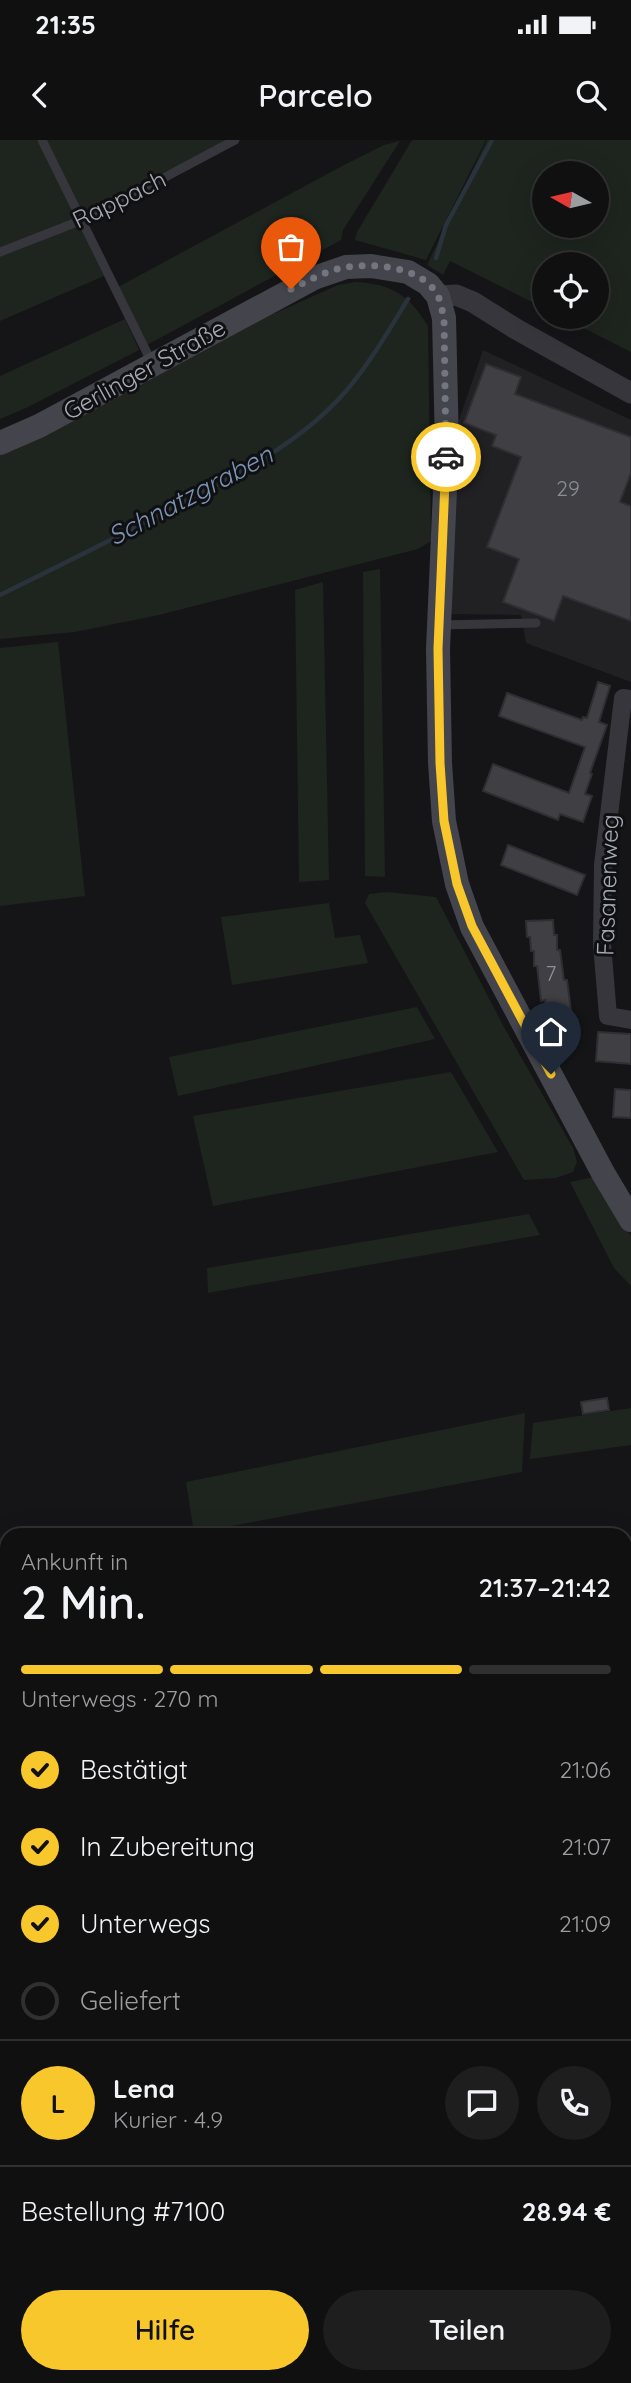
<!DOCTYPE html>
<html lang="de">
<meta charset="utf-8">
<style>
body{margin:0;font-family:Quicksand,sans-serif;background:#1e1e1f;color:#f1f3f6;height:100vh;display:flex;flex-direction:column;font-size:26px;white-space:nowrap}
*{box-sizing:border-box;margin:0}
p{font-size:23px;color:#9c9d9f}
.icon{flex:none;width:38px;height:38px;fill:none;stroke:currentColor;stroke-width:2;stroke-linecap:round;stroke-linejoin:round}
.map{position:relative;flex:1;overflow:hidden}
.side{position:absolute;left:0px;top:1388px;width:632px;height:856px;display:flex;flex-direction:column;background:#101011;border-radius:21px 21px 0 0;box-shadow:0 7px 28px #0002,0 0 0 2px #303031}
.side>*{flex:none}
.needle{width:46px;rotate:278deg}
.controls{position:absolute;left:532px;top:21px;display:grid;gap:14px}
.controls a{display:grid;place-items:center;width:77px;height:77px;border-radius:50%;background:#101011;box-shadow:0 7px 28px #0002,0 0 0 2px #303031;font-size:35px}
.pin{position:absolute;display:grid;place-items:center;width:60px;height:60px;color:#fff;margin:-72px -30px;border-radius:50% 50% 50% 0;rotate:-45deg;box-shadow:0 0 7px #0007}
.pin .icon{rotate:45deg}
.courier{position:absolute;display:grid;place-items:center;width:70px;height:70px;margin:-35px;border:5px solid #f8c72b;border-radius:50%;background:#fff;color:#222;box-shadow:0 2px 9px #0007}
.head em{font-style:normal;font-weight:600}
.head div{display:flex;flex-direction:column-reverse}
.head{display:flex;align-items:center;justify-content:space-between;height:119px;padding:0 21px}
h1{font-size:46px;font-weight:600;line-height:52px}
.bar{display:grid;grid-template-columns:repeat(4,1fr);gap:10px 7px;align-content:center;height:84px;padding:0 21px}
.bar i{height:9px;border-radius:5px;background:#303031}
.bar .on{background:#f8c72b}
.bar p{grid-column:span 4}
.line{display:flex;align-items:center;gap:18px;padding:0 21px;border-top:2px solid #303031}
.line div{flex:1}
.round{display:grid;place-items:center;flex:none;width:74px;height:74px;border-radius:37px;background:#1e1e1f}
ol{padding:0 21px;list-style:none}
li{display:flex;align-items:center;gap:21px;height:77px}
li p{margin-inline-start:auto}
li .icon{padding:7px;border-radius:50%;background:#f8c72b;color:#111;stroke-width:4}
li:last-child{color:#9c9d9f}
li i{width:38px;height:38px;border:4px solid #303031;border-radius:50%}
.action{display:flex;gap:14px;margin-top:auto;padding:14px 21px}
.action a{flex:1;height:80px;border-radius:42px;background:#f8c72b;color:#111;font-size:28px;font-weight:600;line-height:80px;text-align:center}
.action a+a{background:#1e1e1f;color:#f1f3f6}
.status{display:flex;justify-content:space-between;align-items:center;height:49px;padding:0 35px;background:#101011;direction:ltr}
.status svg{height:19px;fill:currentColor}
header{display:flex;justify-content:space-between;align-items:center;height:91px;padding:0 21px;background:#101011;font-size:32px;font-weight:600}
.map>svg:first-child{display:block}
.built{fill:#212124}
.green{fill:#1d251e;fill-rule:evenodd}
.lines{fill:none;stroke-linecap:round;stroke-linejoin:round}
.stream{stroke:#2a323b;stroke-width:4.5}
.building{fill:#3f3f44;stroke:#2f2f33;stroke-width:2}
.service{stroke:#36363c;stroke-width:9}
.minor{stroke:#36363c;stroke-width:18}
.tertiary{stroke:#36363c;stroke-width:21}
.secondary{stroke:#44454c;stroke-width:24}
.done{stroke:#73767f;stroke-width:7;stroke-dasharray:0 12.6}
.route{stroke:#f8c72b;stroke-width:9}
.labels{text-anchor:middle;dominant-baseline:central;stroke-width:6;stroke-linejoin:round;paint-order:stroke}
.number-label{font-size:21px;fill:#8c8f9a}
.street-label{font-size:24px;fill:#a6aab7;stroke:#101012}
.water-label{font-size:26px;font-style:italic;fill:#7c94b4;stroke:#101012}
</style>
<div class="status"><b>21:35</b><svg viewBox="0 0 49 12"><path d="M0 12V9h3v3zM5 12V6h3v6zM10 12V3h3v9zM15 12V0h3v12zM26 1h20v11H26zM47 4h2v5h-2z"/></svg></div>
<header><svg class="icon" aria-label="back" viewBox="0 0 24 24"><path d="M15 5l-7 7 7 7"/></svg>Parcelo<svg class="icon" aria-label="search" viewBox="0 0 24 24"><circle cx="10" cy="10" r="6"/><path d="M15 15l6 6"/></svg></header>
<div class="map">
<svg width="631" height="2243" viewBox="0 0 631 2243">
<rect width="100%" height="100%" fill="#151517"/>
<path class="built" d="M 483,210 L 631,280 L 631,542 L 526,503 L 521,475 L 449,474 L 459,280 Z
M 631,1902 L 631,2243 L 591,2243 L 591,2237 L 625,2236 L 625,1904 Z"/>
<path class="green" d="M 0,0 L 229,0 L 75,77 L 104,136 L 0,181 Z
M 412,0 L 486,0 L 426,120 L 355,100 L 357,92 Z
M 487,0 L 631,0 L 631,212 L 562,177 L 597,177 L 597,124 L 544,124 L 544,168 L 450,121 L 443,135 L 427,125 ZM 544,33 L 597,33 L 597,86 L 544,86 Z
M 400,1 L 343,90 L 341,100 L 147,205 L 118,147 L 344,25 L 384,5 Z
M 356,142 C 392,144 409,155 428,186 L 431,401 L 418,409 L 159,475 L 75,492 L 0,499 L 0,315 L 15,310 L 260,180 L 338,145 Z
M 125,179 L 139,210 L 26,268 L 0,279 L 0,236 Z
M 380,429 L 385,737 L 365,736 L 363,432 Z
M 323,442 L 329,740 L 299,742 L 295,450 Z
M 58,502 L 85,756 L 0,766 L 0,508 Z
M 387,752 L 436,757 L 505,889 L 573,1008 L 577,1022 L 573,1032 L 556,1038 L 524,1040 L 365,763 L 369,754 Z
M 329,763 L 335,798 L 360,795 L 368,823 L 232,845 L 221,777 Z
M 417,867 L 435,899 L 178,956 L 169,917 Z
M 451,932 L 498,1012 L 213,1066 L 193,976 Z
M 594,1037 L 631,1096 L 631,1146 L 614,1128 L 570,1042 Z
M 529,1074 L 540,1095 L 208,1153 L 207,1128 Z
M 631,1268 L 631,1305 L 530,1319 L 533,1283 Z
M 525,1273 L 522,1332 L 194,1393 L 186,1342 Z"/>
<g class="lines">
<path class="stream" d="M 436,118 L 446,85 L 492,0
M 0,455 C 59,426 117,397 175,367 C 236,335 300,304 346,251 C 370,223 389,190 408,159
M 0,2189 L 7,2201
M 19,2236 L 21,2243"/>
</g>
<path class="building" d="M 486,224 L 521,237 L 515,254 L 631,297 L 631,333 L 620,362 L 631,366 L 631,481 L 563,456 L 554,481 L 503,462 L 519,419 L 487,407 L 521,317 L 492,306 L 496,295 L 464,283 Z
M 598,542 L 610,546 L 599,582 L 607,585 L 590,633 L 592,634 L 585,654 L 592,656 L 583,682 L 560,674 L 558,680 L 483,651 L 493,624 L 569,653 L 585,607 L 499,576 L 507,553 L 582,580 L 583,577 L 587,578 Z
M 508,705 L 585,735 L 577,755 L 501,725 Z
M 553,780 L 554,795 L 557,795 L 557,810 L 560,810 L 564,840 L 567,840 L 572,878 L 546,880 L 545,860 L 541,861 L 537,826 L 534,826 L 534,811 L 531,811 L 530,797 L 527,797 L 526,781 Z
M 598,892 L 631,894 L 631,924 L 596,921 Z
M 615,949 L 631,950 L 631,978 L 613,977 Z
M 607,1258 L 609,1270 L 583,1274 L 581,1262 Z"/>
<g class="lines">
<path class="service" d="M 42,0 L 152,223
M 0,112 L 90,77 L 235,0
M 440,485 L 536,483
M 625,1924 L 631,1922
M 625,2085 L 631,2083"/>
<path class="minor" d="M 631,559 L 623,558 L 603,725 L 602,804 L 608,876 L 631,880
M 583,2236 L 583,2243"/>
<path class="tertiary" d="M 438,156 L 456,155 L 473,162 L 516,189 L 631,253"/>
<path class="secondary" d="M 0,303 L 39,286 L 314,138 L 346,127 L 371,126 L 408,132 L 428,144 L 438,156 L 444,178 L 447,305 L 438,509 L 440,623 L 444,681 L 457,744 L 472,787 L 603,1033 L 631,1080"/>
</g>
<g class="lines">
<path class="done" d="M 291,149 C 308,141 328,129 348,127 C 377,123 423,127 438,156 C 441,162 442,171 444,178 L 446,317"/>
<path class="route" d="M 446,317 L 438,509 L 440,623 L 444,681 L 457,744 L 472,786 L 551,934"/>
</g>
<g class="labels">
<g class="number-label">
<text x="568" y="348">29</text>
<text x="551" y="833">7</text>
</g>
<g class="street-label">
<text transform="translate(119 59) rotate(-26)">Rappach</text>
<text transform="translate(144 229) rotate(-29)">Gerlinger Straße</text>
<text transform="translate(607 745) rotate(-88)">Fasanenweg</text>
</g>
<g class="water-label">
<text transform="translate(190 355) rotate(-28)">Schnatzgraben</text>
</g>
</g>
</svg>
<div class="controls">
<a><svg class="needle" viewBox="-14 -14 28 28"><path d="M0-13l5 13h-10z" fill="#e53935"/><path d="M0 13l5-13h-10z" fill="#9c9d9f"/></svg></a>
<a><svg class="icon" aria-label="locate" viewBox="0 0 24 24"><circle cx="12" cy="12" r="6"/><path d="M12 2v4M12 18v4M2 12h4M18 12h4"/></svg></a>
</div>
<div class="pin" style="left:291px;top:149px;background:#ea580c"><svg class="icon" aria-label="bag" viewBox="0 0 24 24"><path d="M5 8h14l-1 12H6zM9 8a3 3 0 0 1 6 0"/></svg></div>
<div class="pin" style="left:551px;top:934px;background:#1f2937"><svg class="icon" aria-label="home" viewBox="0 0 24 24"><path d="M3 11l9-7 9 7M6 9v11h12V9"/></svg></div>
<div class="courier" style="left:446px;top:317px"><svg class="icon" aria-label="car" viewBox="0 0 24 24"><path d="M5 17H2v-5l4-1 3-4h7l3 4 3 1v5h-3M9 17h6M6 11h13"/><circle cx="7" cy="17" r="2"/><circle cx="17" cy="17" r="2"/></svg></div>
<section class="side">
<div class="head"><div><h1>2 Min.</h1><p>Ankunft in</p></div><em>21:37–21:42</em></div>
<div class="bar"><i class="on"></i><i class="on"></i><i class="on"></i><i></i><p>Unterwegs · 270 m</p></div>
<ol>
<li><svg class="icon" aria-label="check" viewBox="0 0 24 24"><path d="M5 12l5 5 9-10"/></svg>Bestätigt<p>21:06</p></li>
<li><svg class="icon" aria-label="check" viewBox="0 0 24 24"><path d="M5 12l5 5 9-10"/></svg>In Zubereitung<p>21:07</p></li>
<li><svg class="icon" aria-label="check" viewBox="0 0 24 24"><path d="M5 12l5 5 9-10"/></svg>Unterwegs<p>21:09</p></li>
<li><i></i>Geliefert</li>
</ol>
<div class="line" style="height:126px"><b class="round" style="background:#f8c72b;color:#111">L</b><div><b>Lena</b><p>Kurier · 4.9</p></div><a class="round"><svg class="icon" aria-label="chat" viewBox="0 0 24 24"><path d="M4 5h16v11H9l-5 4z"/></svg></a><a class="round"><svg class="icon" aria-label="phone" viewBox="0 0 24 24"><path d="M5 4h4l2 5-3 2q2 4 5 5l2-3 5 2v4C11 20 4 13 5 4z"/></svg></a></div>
<div class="line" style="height:91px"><div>Bestellung #7100</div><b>28.94 €</b></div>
<div class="action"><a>Hilfe</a><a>Teilen</a></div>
</section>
</div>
